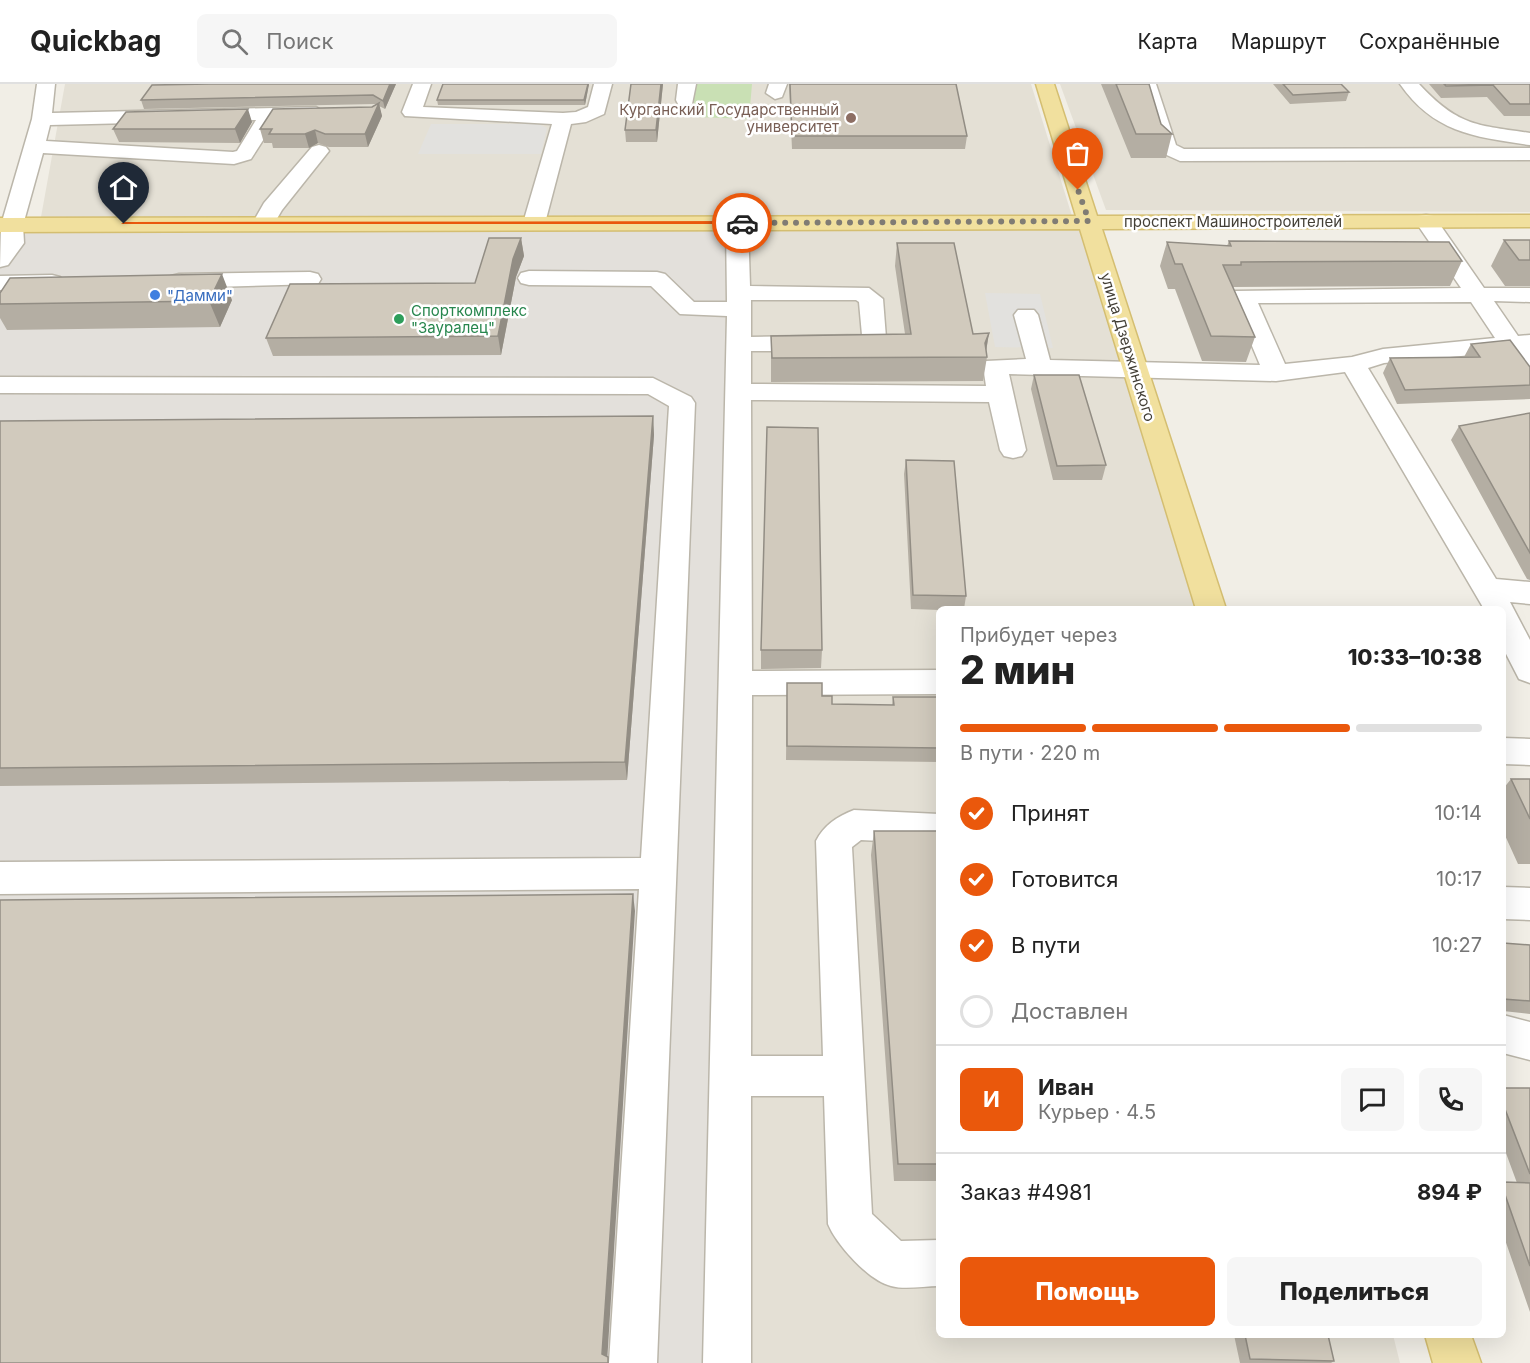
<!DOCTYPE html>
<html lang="ru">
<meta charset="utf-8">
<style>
body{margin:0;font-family:Inter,sans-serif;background:#f6f6f6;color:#222;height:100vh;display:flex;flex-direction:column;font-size:22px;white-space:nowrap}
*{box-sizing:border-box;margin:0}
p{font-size:20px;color:#767676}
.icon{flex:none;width:33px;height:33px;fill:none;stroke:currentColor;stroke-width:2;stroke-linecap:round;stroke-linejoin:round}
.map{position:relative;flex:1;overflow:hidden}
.drawer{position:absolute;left:936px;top:522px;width:570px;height:732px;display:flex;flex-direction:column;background:#fff;border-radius:9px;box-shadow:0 6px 24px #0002}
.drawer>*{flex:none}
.pin{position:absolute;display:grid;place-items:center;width:51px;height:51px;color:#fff;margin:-62px -26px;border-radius:50% 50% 50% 0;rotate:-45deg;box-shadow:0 0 6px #0007}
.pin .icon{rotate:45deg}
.courier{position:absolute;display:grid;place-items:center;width:60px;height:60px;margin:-30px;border:4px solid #ea580c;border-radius:50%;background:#fff;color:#222;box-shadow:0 2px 8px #0007}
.summary em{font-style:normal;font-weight:800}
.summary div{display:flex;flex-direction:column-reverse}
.summary{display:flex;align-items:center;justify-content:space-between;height:102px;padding:0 24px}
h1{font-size:39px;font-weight:800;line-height:45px}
.bar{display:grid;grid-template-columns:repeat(4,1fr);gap:9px 6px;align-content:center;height:72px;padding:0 24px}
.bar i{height:8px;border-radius:4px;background:#e0e0e0}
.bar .active{background:#ea580c}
.bar p{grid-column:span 4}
.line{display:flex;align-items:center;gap:15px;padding:0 24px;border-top:2px solid #e0e0e0}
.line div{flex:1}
.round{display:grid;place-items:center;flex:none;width:63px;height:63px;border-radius:9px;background:#f6f6f6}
ol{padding:0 24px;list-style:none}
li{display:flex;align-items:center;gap:18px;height:66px}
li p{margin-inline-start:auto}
li .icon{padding:6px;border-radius:50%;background:#ea580c;color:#fff;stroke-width:4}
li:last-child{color:#767676}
li i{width:33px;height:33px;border:3px solid #e0e0e0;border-radius:50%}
.action{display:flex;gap:12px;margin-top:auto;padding:12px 24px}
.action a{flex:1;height:69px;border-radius:9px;background:#ea580c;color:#fff;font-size:24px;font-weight:800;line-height:69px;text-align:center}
.action a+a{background:#f6f6f6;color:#222}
header{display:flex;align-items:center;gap:36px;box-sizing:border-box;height:84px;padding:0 30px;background:#fff;border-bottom:2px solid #e0e0e0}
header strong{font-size:28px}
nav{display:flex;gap:33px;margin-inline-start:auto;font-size:21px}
.search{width:420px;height:54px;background:#f6f6f6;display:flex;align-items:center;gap:15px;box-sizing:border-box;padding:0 21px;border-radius:9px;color:#767676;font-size:22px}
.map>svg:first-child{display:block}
.residential{fill:#e4e0d5}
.industrial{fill:#e3e0db}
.green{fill:#c9e0b4}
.parking{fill:#e2e1de}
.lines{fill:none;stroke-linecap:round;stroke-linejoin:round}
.minor-casing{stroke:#bbb6aa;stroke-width:3}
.major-casing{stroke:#d4be71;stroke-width:3}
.minor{fill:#fff;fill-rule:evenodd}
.major{fill:#f1e09e;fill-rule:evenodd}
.wall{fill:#b4aea3}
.shaded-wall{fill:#928d84}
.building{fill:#d1cabd;stroke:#928d84;stroke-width:1.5}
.route{fill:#ea580c}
.done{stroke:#807c74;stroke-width:6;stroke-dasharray:0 10.8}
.education-dot{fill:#8d6e63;stroke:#fff;stroke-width:2}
.shop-dot{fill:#3f7fe0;stroke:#fff;stroke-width:2}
.leisure-dot{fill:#2e9e5b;stroke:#fff;stroke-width:2}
.labels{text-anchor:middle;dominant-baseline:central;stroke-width:5;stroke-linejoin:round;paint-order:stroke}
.far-education-label{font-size:15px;fill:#785e54;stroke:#fff;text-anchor:end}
.far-street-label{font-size:15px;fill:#433f36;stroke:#fff}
.far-shop-label{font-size:15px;fill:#366cbe;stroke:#fff;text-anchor:start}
.far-leisure-label{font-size:15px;fill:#27864d;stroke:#fff;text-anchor:start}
</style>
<header>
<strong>Quickbag</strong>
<div class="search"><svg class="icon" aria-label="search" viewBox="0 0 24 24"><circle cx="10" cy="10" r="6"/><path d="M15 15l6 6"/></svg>Поиск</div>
<nav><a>Карта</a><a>Маршрут</a><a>Сохранённые</a></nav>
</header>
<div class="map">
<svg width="1530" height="1279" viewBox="0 0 1530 1279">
<rect width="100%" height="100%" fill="#f1eee6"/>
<path class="residential" d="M 65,0 L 1031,0 L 1072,132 L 41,133 Z
M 1060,0 L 1530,0 L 1530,128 L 1106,126 Z
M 1078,140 L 1200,493 L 1209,525 L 939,525 L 939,1251 L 1393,1251 L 1400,1279 L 715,1279 L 726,143 Z"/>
<path class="industrial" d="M 726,143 L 715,1279 L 0,1279 L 0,145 Z"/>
<path class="green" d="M 695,0 L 752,0 L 749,35 L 696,33 L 693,25 Z"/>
<path class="parking" d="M 431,40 L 538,40 L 547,44 L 541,70 L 418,70 Z
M 985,209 L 1040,210 L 1053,264 L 995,263 Z"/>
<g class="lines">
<g class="minor-casing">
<path id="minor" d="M 37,0 L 55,0 L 52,29 L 316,23 L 326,29 L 316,35 L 276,36 L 251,75 L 234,80 L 43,69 L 23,141 L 24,159 L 8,181 L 0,183 L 1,141 L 32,35 ZM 256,36 L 237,67 L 233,68 L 46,57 L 50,41 Z
M 413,0 L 431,0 L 423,23 L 563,29 L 576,28 L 588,23 L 594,0 L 612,0 L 604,30 L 586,38 L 571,40 L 545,139 L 542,144 L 526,144 L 523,139 L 552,40 L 405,32 L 402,28 Z
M 678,0 L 696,0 L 692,20 L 678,20 L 676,16 Z
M 769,0 L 787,0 L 782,13 L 775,15 L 766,9 Z
M 1138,0 L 1156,0 L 1176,61 L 1184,65 L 1530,64 L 1530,76 L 1180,77 L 1160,68 L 1157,64 Z
M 1400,0 L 1419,0 C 1458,42 1476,41 1530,49 L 1530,61 C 1475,53 1434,49 1400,0 Z
M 319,61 L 326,63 L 329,67 L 282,126 L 271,145 L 255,145 L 252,140 L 264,119 L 312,63 Z
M 1426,131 L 1434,132 L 1484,204 L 1530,204 L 1530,218 L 1494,217 L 1518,252 L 1530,251 L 1530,294 L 1521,291 L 1505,268 L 1384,279 L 1368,284 L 1496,495 L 1530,498 L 1530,520 L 1510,518 L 1530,556 L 1530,599 L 1519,595 L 1503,564 L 1503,525 L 1484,525 L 1345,288 L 1276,297 L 1009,290 L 1026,366 L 1022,372 L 1013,374 L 1004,372 L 1000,366 L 989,318 L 751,316 L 752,587 L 939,586 L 939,610 L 752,611 L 751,972 L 823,972 L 816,757 C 824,741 838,732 854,726 L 939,730 L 939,760 L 861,756 L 852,763 L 872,1130 L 901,1157 L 939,1156 L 939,1202 C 924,1202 905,1206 891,1202 C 869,1197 836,1160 828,1140 L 824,1012 L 751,1012 L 751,1279 L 703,1279 L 727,232 L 680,230 L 651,202 L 529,201 L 521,199 L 518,194 L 521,189 L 529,187 L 657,188 L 665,190 L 694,218 L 727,218 L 726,139 L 729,134 L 745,134 L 748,139 L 750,202 L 869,204 L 883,215 L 886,254 L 883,259 L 862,267 L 751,267 L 751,300 L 986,302 L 983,282 L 986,277 L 1026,275 L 1014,231 L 1018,226 L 1034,226 L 1038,231 L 1050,276 L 1260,281 L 1231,212 L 1235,207 L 1461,204 L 1415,137 L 1418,132 ZM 751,216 L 856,216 L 859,218 L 862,251 L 751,253 ZM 1471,218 L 1495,254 L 1383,265 L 1352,273 L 1285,280 L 1258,219 Z
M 310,188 L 318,190 L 321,195 L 318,200 L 179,204 L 171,202 L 167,197 L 171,192 L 179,190 Z
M 52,191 L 60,193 L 64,198 L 60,203 L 0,206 L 0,192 Z
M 0,293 L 653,294 L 691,313 L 695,319 L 657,1279 L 609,1279 L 639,805 L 0,810 L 0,778 L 641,774 L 669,322 L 648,310 L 0,309 Z
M 1503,654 L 1530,655 L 1530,681 L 1503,680 Z
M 1503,803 L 1530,804 L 1530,836 L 1503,835 Z
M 1503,931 L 1530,938 L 1530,976 L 1503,969 Z"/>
</g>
<g class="major-casing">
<path id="major" d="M 1036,0 L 1054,0 L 1097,132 L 1530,131 L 1530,143 L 1102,145 L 1226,525 L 1196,525 L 1080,145 L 0,148 L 0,134 L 1076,132 Z
M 1425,1251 L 1471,1251 L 1481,1279 L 1433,1279 Z"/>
</g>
<use href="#minor" class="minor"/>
<use href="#major" class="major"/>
</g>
<path class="wall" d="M 396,0 L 385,25 L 379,22 L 382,32 L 368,63 L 329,63 L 318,59 L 309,64 L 273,64 L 272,59 L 264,59 L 260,45 L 372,23 L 376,21 L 375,20 L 144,25 L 141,16 Z
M 443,0 L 589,0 L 585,21 L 438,21 L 437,16 Z
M 631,0 L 663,0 L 657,58 L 626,58 L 625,46 Z
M 789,0 L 956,0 L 967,52 L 965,65 L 792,65 Z
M 1101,0 L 1149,0 L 1161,40 L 1172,50 L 1166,74 L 1131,74 Z
M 1273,0 L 1341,0 L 1349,8 L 1346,17 L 1290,20 Z
M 1429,0 L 1530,0 L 1530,32 L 1504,32 L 1487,13 L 1441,14 Z
M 252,38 L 240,59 L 119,58 L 113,45 Z
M 521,154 L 524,172 L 516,193 L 501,271 L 273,272 L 266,254 L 475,199 Z
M 1504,156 L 1530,156 L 1530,202 L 1505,202 L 1491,182 Z
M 1229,157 L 1462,177 L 1450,202 L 1233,203 L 1255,253 L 1246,278 L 1202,277 L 1175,205 L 1168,205 L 1160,182 L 1167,158 L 1227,162 Z
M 897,159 L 973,250 L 989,249 L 986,268 L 987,273 L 983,297 L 771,298 L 771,252 L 905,250 L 895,182 Z
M 0,209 L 232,216 L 220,243 L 7,246 L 0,234 Z
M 1471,260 L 1530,283 L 1530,315 L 1397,320 L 1383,289 L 1390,274 L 1464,273 Z
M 1034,291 L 1106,381 L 1102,396 L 1053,396 L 1031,305 Z
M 1530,329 L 1530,496 L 1527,495 L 1451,356 L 1459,342 Z
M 653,332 L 654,351 L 627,696 L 0,702 L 0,337 Z
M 906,376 L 966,512 L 964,525 L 939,525 L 939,526 L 911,525 L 904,390 Z
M 761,566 L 822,566 L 821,584 L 761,585 Z
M 787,599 L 822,612 L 832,620 L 892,621 L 893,613 L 939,613 L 939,678 L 786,676 Z
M 1511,695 L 1530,695 L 1530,780 L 1518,780 L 1503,747 L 1503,705 Z
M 874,747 L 939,747 L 939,1097 L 894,1097 L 871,771 Z
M 1503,859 L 1530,861 L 1530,930 L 1503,927 Z
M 1503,1004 L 1530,1004 L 1530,1228 L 1503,1150 L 1503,1098 L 1517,1099 L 1503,1061 Z
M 1234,1251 L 1328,1251 L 1334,1277 L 1331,1279 L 1240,1279 Z"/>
<path class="shaded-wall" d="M 390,0 L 396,0 L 385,25 L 383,17 Z
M 588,0 L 589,0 L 585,21 L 584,16 Z
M 661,0 L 663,0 L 657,58 L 656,46 Z
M 379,19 L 382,32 L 368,63 L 365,50 Z
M 248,25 L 252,38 L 240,59 L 235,45 Z
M 315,46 L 318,59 L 309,64 L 305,50 Z
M 521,154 L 524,172 L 516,193 L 501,271 L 498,252 L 513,175 Z
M 222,190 L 232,216 L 220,243 L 209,217 Z
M 989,249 L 985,273 L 985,259 Z
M 653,332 L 654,351 L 627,696 L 625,678 Z
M 633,810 L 635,827 L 607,1279 L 602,1270 Z"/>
<path class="building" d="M 210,0 L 390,0 L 383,17 L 373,11 L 141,16 L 152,1 Z
M 443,0 L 588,0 L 584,16 L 437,16 Z
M 631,0 L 661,0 L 656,46 L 625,46 Z
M 790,0 L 956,0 L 967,52 L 792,52 Z
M 1116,0 L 1149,0 L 1161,40 L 1172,50 L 1136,50 Z
M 1283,0 L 1341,0 L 1349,8 L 1293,11 Z
M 1444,0 L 1530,0 L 1530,20 L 1510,20 L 1493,1 L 1446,2 Z
M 379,19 L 365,50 L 325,50 L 315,46 L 305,50 L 269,50 L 272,45 L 260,45 L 273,25 L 372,23 Z
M 248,25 L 235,45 L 113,45 L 126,28 Z
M 489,154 L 521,154 L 513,175 L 498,252 L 266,254 L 290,200 L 475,199 Z
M 1504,156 L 1530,156 L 1530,176 L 1519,176 Z
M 1229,157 L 1449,158 L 1462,177 L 1241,178 L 1241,181 L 1223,181 L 1255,253 L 1211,252 L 1182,180 L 1175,180 L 1167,158 L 1231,162 Z
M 897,159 L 954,159 L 973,250 L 989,249 L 985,259 L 987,273 L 772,274 L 771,252 L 911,250 Z
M 222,190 L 209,217 L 0,220 L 0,209 L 10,194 Z
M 1510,256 L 1530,283 L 1530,301 L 1405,306 L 1390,274 L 1480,273 L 1471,260 Z
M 1034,291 L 1079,291 L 1106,381 L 1057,382 Z
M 1530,329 L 1530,469 L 1459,342 Z
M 653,332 L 625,678 L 0,684 L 0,337 Z
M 767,343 L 818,344 L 822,566 L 761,566 Z
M 906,376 L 954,377 L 966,512 L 913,511 Z
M 787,599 L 822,599 L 822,612 L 832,612 L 832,620 L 894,621 L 893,613 L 939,613 L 939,664 L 787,662 Z
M 1511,695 L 1530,695 L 1530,735 Z
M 874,747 L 939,747 L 939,1080 L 898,1080 Z
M 633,810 L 602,1270 L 608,1273 L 608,1279 L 0,1279 L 0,816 Z
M 1503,859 L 1530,861 L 1530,917 L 1503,915 Z
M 1503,1004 L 1530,1004 L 1530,1090 L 1503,1020 Z
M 1503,1098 L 1530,1099 L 1530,1182 L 1503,1105 Z
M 1245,1251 L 1328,1251 L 1334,1277 L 1250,1275 Z"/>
<path class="route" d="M 742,137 L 744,140 L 121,140 L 124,138 Z"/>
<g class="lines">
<path class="done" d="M 742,139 L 1089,137 L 1078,106"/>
</g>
<circle class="education-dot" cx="851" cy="34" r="6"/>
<circle class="shop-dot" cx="155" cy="211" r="6"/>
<circle class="leisure-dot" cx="399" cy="235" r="6"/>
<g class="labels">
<g class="far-education-label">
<text x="839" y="25">Курганский Государственный<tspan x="839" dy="17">университет</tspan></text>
</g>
<g class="far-street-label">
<text x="1233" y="137">проспект Машиностроителей</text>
<text transform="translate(1128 263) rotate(73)">улица Дзержинского</text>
</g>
<g class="far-shop-label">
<text x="167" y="211">"Дамми"</text>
</g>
<g class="far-leisure-label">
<text x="411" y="226">Спорткомплекс<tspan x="411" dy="17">"Зауралец"</tspan></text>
</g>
</g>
</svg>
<div class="pin" style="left:1078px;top:106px;background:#ea580c"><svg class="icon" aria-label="bag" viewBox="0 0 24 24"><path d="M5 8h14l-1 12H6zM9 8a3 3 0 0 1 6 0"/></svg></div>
<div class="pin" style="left:124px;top:140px;background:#1f2937"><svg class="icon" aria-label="home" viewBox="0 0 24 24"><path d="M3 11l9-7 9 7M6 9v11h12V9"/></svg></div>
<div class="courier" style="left:742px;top:139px"><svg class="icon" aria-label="car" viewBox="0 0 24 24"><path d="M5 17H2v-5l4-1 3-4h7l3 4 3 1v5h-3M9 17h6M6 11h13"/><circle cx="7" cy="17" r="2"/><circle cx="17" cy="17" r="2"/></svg></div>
<section class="drawer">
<div class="summary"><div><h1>2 мин</h1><p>Прибудет через</p></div><em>10:33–10:38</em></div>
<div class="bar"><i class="active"></i><i class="active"></i><i class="active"></i><i></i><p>В пути · 220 m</p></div>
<ol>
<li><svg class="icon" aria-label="check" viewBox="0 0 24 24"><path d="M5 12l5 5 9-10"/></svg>Принят<p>10:14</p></li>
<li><svg class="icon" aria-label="check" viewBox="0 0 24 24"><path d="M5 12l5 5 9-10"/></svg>Готовится<p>10:17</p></li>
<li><svg class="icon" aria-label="check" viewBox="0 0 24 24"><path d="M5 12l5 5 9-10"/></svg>В пути<p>10:27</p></li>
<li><i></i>Доставлен</li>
</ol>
<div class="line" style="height:108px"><b class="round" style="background:#ea580c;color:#fff">И</b><div><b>Иван</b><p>Курьер · 4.5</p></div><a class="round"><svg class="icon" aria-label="chat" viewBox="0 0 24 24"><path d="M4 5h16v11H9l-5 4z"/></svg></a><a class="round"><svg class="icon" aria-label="phone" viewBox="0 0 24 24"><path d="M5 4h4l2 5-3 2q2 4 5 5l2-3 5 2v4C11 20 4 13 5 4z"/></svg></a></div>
<div class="line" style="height:78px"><div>Заказ #4981</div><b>894 ₽</b></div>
<div class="action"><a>Помощь</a><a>Поделиться</a></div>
</section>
</div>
